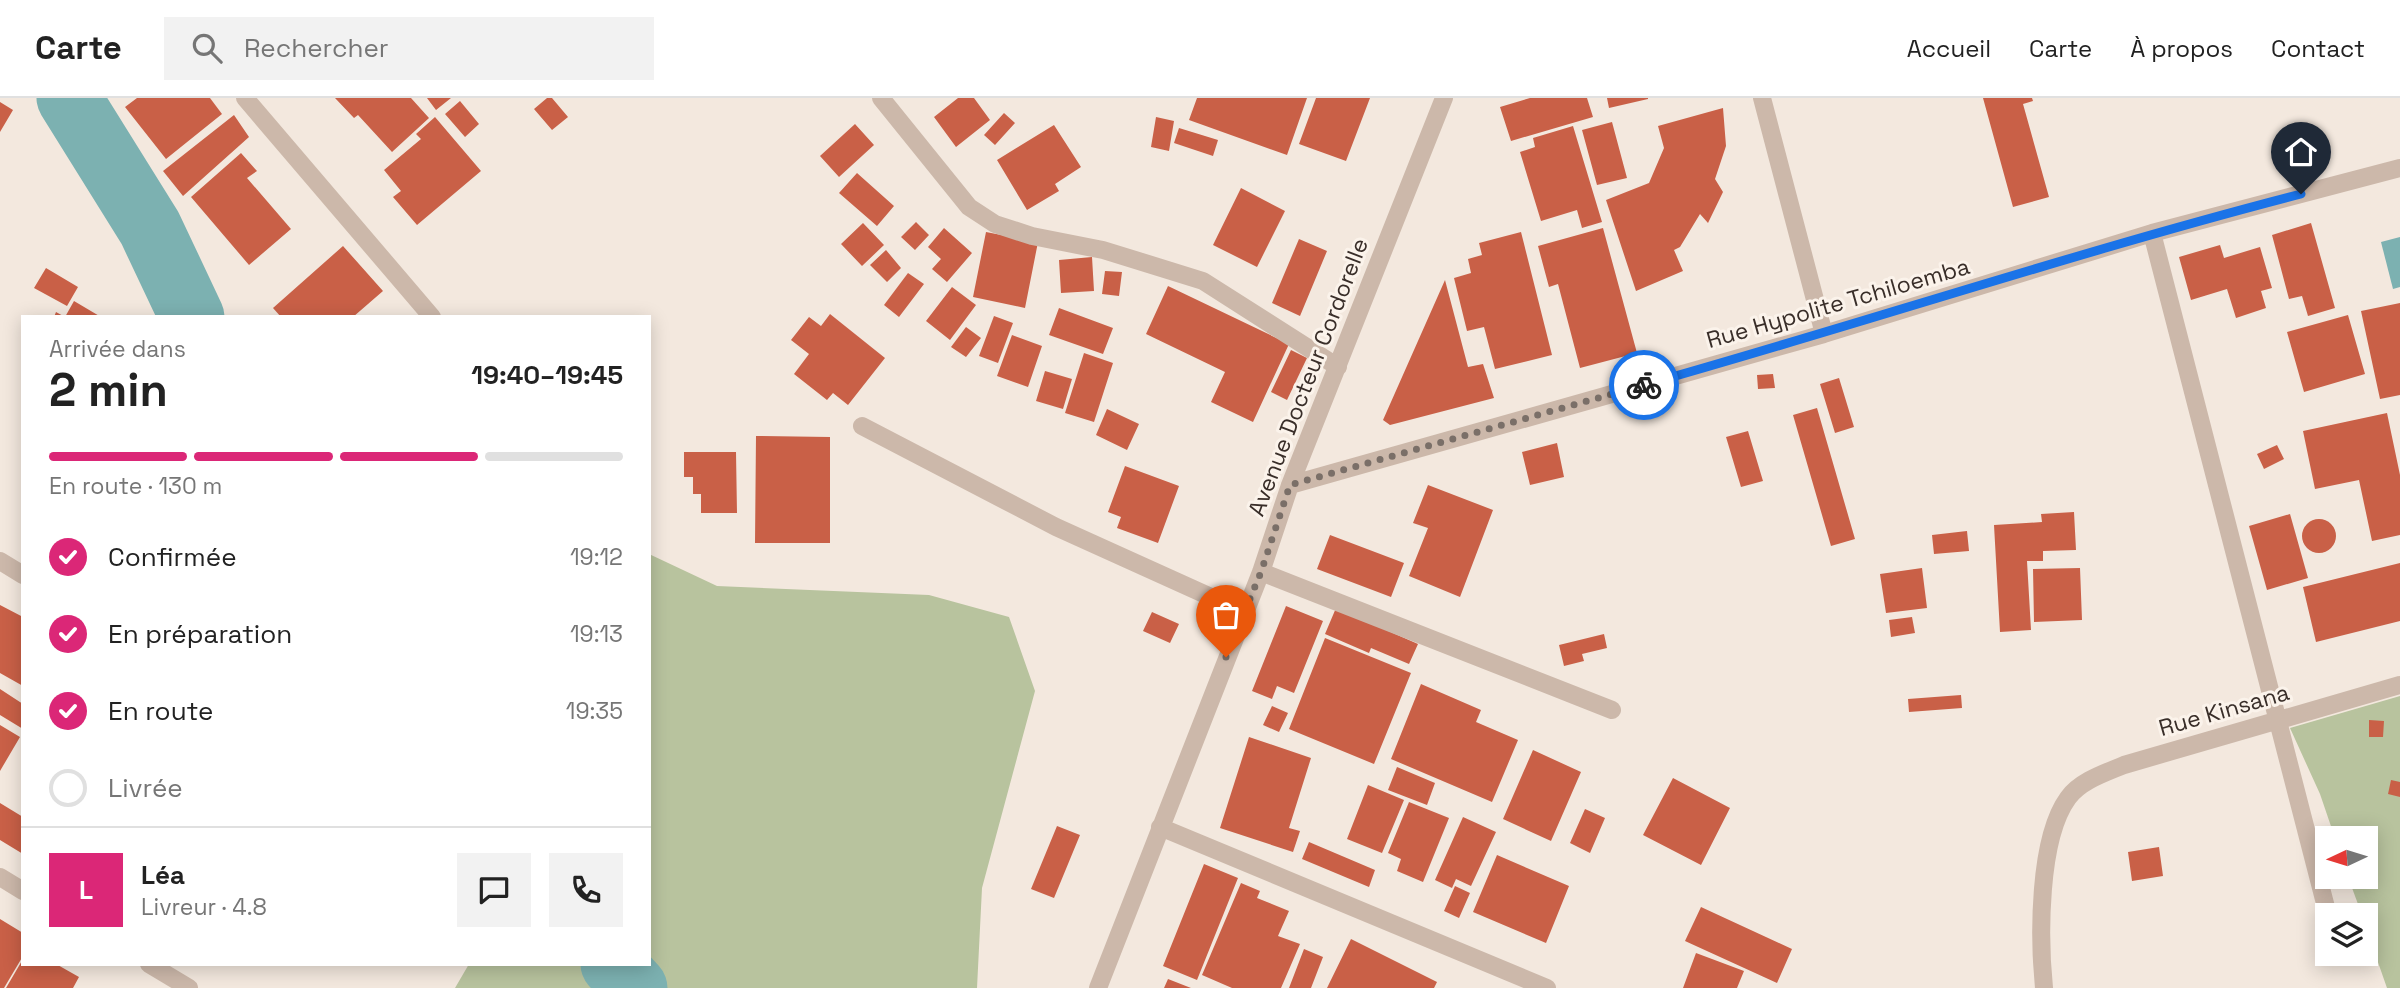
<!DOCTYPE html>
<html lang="fr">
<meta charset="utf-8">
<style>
body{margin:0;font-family:"Space Grotesk",sans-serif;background:#f2f2f2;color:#222;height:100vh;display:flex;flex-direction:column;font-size:26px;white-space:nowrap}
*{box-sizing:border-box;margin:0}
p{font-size:23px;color:#767676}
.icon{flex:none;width:38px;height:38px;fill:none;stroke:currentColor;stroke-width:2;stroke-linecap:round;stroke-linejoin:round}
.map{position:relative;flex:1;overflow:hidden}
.panel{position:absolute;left:21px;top:217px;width:630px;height:651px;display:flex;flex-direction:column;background:#fff;border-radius:0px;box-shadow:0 4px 18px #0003}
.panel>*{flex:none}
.needle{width:46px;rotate:266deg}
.buttons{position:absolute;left:2315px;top:728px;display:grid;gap:14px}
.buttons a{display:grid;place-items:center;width:63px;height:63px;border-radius:0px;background:#fff;box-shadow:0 4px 18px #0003;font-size:35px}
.pin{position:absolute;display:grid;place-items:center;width:60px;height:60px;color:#fff;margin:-72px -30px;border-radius:50% 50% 50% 0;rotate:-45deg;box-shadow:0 0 7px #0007}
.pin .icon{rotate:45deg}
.courier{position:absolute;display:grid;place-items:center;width:70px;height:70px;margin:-35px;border:5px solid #1a73e8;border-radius:50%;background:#fff;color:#222;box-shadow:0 2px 9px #0007}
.head em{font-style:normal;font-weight:800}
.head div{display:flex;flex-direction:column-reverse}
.head{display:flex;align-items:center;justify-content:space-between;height:119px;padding:0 28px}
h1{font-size:46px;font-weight:800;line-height:52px}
.bar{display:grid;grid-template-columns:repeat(4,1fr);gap:10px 7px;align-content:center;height:84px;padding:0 28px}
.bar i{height:9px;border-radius:5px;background:#e0e0e0}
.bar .selected{background:#db2777}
.bar p{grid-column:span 4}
.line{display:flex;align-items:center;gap:18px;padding:0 28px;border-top:2px solid #e0e0e0}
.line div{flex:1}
.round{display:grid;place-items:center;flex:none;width:74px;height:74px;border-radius:0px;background:#f2f2f2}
ol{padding:0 28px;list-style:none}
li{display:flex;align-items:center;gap:21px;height:77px}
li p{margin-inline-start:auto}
li .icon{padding:7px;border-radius:50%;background:#db2777;color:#fff;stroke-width:4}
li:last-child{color:#767676}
li i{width:38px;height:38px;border:4px solid #e0e0e0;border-radius:50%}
header{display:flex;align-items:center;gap:42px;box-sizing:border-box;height:98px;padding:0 35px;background:#fff;border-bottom:2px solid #e0e0e0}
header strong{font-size:33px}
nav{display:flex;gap:38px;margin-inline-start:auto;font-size:24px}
.search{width:490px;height:63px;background:#f2f2f2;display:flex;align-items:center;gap:18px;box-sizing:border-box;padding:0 24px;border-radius:0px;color:#767676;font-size:26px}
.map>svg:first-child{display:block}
.green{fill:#b8c39e}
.water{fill:#7cb1b1}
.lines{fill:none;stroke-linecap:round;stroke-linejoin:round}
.river{stroke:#7cb1b1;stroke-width:65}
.building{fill:#c96047}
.minor{stroke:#ccb8aa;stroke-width:18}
.done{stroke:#7a6f68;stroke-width:7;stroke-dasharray:0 12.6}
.route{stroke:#1a73e8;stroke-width:9}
.labels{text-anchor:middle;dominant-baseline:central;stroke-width:6;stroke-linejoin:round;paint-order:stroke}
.street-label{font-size:23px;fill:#392e29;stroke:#fbf3eb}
</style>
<header>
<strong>Carte</strong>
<div class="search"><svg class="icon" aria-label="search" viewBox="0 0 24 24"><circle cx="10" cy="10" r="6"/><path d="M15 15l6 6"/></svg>Rechercher</div>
<nav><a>Accueil</a><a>Carte</a><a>À propos</a><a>Contact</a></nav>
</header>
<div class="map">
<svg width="2400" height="890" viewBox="0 0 2400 890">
<rect width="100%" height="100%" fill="#f3e8de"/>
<path class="green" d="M 649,456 L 717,488 L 929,497 L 1009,519 L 1035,593 L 982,790 L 977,890 L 455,890 L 469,866 L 649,866 Z
M 2400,598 L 2400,890 L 2387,890 L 2366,830 L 2366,817 L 2362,817 L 2348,779 L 2366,779 L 2366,740 L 2335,740 L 2320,696 L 2290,630 Z"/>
<path class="water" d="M 2400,139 L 2400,189 L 2393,191 L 2381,144 Z"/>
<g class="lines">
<path class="river" d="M 69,0 L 150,130 L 192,219
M 613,866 L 635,890"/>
</g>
<path class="building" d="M 137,0 L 210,0 L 222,16 L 166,61 L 125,9 Z
M 335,0 L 411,0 L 429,20 L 392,54 L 358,17 L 354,20 Z
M 427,0 L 451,0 L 436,12 Z
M 547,0 L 552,0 L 568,19 L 552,32 L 534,11 Z
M 958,0 L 974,0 L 990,22 L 956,49 L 934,19 Z
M 1197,0 L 1307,0 L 1287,57 L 1189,22 Z
M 1316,0 L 1370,0 L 1346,63 L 1299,46 Z
M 1530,0 L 1587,0 L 1593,19 L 1511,43 L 1500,9 Z
M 1607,0 L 1648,0 L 1648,1 L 1609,10 Z
M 1983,0 L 2032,0 L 2033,3 L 2023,6 L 2049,99 L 2013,109 Z
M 460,3 L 479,26 L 465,39 L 445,16 Z
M 0,4 L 13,12 L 0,34 Z
M 1723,10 L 1726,48 L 1715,81 L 1723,94 L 1708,125 L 1700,116 L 1680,149 L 1674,152 L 1683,173 L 1636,193 L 1606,102 L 1649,85 L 1664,50 L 1658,28 Z
M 1004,15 L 1015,25 L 995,47 L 984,37 Z
M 234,17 L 249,39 L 183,98 L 163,73 Z
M 435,19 L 481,73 L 417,127 L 393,99 L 401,93 L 384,72 L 421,41 L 416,36 Z
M 1156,19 L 1174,23 L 1169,53 L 1151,49 Z
M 1612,24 L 1627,80 L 1597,87 L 1582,32 Z
M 855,26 L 874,47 L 839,79 L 820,58 Z
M 1054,27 L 1081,69 L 1055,86 L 1059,93 L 1027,112 L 997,62 Z
M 1573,28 L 1602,124 L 1582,130 L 1577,112 L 1541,123 L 1520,54 L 1535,49 L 1533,40 Z
M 1179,30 L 1218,42 L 1213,58 L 1174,45 Z
M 241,55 L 257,73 L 247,80 L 291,131 L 249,167 L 191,99 Z
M 857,75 L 894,108 L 877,128 L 839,95 Z
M 1241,90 L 1285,113 L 1257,169 L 1213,147 Z
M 916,124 L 929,137 L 915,152 L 901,139 Z
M 863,125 L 884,147 L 862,168 L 841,146 Z
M 2311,125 L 2335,210 L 2308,218 L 2302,198 L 2289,201 L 2272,137 Z
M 944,130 L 972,155 L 947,184 L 932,171 L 941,161 L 928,149 Z
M 1603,130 L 1637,255 L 1580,270 L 1558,186 L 1549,189 L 1538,148 Z
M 986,134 L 1038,144 L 1025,210 L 973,199 Z
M 1521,134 L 1552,257 L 1495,271 L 1484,229 L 1467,233 L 1454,180 L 1471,175 L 1468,161 L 1482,157 L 1479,145 Z
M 1299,141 L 1327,153 L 1300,218 L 1272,205 Z
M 2220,147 L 2224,160 L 2260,149 L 2272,190 L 2261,193 L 2266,210 L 2236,220 L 2227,191 L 2191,202 L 2179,159 Z
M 343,148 L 383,193 L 353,219 L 281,219 L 273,210 Z
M 886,152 L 901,170 L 887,184 L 870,167 Z
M 1092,159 L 1094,193 L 1061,195 L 1059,162 Z
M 46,170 L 78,189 L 67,208 L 34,190 Z
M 1105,173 L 1122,174 L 1119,198 L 1102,196 Z
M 908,175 L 924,186 L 899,219 L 884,207 Z
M 1445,182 L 1468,269 L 1483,266 L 1494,300 L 1390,327 L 1383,322 Z
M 1168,188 L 1289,246 L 1253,324 L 1211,304 L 1225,274 L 1146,236 Z
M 952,189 L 976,207 L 950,242 L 926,223 Z
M 74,203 L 101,219 L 54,219 L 56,214 L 65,219 Z
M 2400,205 L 2400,297 L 2380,301 L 2361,213 Z
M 1059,210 L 1113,230 L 1103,256 L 1049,237 Z
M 830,216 L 885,260 L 848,307 L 833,295 L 827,302 L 794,276 L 809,256 L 791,242 L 809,219 L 821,228 Z
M 2348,217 L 2365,276 L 2304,294 L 2287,234 Z
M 994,218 L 1013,225 L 998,265 L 979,258 Z
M 966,229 L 981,240 L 966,259 L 951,249 Z
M 1012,237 L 1042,248 L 1028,289 L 997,278 Z
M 1291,252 L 1307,260 L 1287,302 L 1271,294 Z
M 1084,255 L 1113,265 L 1094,324 L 1065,315 Z
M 1045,273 L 1072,281 L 1063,311 L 1036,303 Z
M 1773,276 L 1775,290 L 1758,291 L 1757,277 Z
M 1839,280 L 1854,329 L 1835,335 L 1820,286 Z
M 1817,310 L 1855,441 L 1831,448 L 1793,317 Z
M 1107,311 L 1139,326 L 1127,352 L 1096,337 Z
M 2387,315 L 2400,377 L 2400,437 L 2372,443 L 2359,382 L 2315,391 L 2303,333 Z
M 1748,333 L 1763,383 L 1741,389 L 1726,339 Z
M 756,338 L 830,339 L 830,445 L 755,445 Z
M 1557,345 L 1564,379 L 1530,387 L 1522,354 Z
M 2277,347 L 2284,361 L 2264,371 L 2257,356 Z
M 684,354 L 736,354 L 737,415 L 701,415 L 701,396 L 693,396 L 693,379 L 684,379 Z
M 1125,368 L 1179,388 L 1158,445 L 1117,430 L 1121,419 L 1108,414 Z
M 1428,387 L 1493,412 L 1460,499 L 1409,478 L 1428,430 L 1413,425 Z
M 2074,414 L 2076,452 L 2043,453 L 2043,463 L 2027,463 L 2031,532 L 2000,534 L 1994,427 L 2042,424 L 2041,416 Z
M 2290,416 L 2308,480 L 2267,492 L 2249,428 Z
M2302 438a17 17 0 1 1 34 0a17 17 0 1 1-34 0Z
M 1967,433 L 1969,453 L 1934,456 L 1932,437 Z
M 1330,437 L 1404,465 L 1391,499 L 1317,471 Z
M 2400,465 L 2400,523 L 2316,544 L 2303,489 Z
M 1922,470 L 1927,510 L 1886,515 L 1880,476 Z
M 2080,470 L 2082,522 L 2034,524 L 2033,471 Z
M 0,507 L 23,519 L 23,588 L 0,575 Z
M 1286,508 L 1323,523 L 1294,595 L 1277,588 L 1272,601 L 1252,593 Z
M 1336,510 L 1418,546 L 1409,566 L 1371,550 L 1369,555 L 1325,536 Z
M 1152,514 L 1179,526 L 1170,545 L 1143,533 Z
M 1912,519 L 1915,535 L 1891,539 L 1889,522 Z
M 1604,536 L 1607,550 L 1582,556 L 1584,563 L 1564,568 L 1559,547 Z
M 1325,540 L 1411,575 L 1374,666 L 1289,631 Z
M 1421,586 L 1481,612 L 1476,624 L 1518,642 L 1492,704 L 1391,661 Z
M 0,591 L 23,606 L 23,631 L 0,617 Z
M 1961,597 L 1962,610 L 1909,614 L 1908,601 Z
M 1272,608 L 1288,615 L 1279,634 L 1263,627 Z
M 2369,622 L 2384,623 L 2383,639 L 2369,639 Z
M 0,627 L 20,639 L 0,673 Z
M 1249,639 L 1311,660 L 1289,730 L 1300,733 L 1293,754 L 1220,730 Z
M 1533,652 L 1581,674 L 1551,743 L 1503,721 Z
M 1397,669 L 1435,685 L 1427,707 L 1388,692 Z
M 1673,680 L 1730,710 L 1701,767 L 1643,737 Z
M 2391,682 L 2400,684 L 2400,699 L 2388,696 Z
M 1368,687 L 1404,702 L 1382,755 L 1347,741 Z
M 1409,704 L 1449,720 L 1423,784 L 1397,773 L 1401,761 L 1388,755 Z
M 0,705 L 23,719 L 23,756 L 0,742 Z
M 1585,711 L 1605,720 L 1590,755 L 1570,745 Z
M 1463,719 L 1496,734 L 1471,788 L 1456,781 L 1452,790 L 1435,782 Z
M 1057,728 L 1080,737 L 1054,800 L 1031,791 Z
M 1309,744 L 1375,772 L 1369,789 L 1302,761 Z
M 2159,749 L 2163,778 L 2132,783 L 2128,754 Z
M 1497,757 L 1569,788 L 1546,845 L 1473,814 Z
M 1204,766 L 1238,780 L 1197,882 L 1163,868 Z
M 1241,785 L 1260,793 L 1257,800 L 1289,813 L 1278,838 L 1300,846 L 1281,890 L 1232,890 L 1202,877 Z
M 1455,788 L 1470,795 L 1459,820 L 1444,813 Z
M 1701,809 L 1792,851 L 1777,885 L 1685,843 Z
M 0,821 L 23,835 L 23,858 L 4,890 L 0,890 Z
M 1351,841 L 1437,884 L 1434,890 L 1327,890 Z
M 1304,851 L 1323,859 L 1311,890 L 1289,890 Z
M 1696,855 L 1744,873 L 1737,890 L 1683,890 Z
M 23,861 L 23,866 L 56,866 L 79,879 L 73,890 L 6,890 Z
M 1168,881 L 1191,890 L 1164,890 Z"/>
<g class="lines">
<path class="minor" d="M 245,0 L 432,219
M 881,0 L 969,109 L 995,126 L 1032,138 L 1103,152 L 1203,183 L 1338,269
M 1762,0 L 1824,236
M 2152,135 L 2328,817
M 862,328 L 1056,429 L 1244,514
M 1290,387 L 1824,236 L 2152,135 L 2400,70
M 0,463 L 23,477
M 1261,474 L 1612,612
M 1160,729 L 1547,890
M 0,779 L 23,793
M 149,866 L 189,890
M 1098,890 L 1261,474 L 1290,387 L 1444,0
M 2044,890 C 2039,841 2038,741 2068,700 C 2080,683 2105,675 2124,667 L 2400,587"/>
</g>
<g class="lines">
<path class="done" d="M 1226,559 L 1261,474 L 1290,387 L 1644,287"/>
<path class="route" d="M 1644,287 C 1864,225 2080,153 2301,96"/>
</g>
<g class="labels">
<g class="street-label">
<text transform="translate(1838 205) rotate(-16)">Rue Hypolite Tchiloemba</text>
<text transform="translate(1308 279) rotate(-69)">Avenue Docteur Cordorelle</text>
<text transform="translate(2224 612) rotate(-16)">Rue Kinsana</text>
</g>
</g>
</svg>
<div class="buttons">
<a><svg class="needle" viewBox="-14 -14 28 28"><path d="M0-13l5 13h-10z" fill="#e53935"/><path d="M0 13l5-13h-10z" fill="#767676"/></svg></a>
<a><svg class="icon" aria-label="layers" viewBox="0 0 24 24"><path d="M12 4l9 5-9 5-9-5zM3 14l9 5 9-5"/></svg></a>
</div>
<div class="pin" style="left:1226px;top:559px;background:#ea580c"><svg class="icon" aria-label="bag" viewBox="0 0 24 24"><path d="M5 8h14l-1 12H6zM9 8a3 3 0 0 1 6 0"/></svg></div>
<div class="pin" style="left:2301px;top:96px;background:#1f2937"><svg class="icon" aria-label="home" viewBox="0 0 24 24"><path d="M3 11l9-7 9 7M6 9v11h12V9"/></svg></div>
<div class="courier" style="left:1644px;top:287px"><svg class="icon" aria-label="bike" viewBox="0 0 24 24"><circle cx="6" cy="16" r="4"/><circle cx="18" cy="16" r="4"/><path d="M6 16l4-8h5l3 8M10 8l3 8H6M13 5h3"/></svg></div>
<section class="panel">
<div class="head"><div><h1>2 min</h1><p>Arrivée dans</p></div><em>19:40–19:45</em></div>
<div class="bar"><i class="selected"></i><i class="selected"></i><i class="selected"></i><i></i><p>En route · 130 m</p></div>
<ol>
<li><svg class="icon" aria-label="check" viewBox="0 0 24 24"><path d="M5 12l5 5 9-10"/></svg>Confirmée<p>19:12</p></li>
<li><svg class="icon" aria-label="check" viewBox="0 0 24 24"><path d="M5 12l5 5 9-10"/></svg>En préparation<p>19:13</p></li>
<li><svg class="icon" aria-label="check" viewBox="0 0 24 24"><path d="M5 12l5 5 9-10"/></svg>En route<p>19:35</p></li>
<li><i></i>Livrée</li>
</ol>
<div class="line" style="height:126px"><b class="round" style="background:#db2777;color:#fff">L</b><div><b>Léa</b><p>Livreur · 4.8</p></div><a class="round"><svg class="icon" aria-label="chat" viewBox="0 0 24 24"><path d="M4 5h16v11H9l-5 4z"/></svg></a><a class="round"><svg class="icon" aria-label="phone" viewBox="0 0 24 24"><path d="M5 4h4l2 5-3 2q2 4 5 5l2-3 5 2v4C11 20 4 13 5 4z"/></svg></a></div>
</section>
</div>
